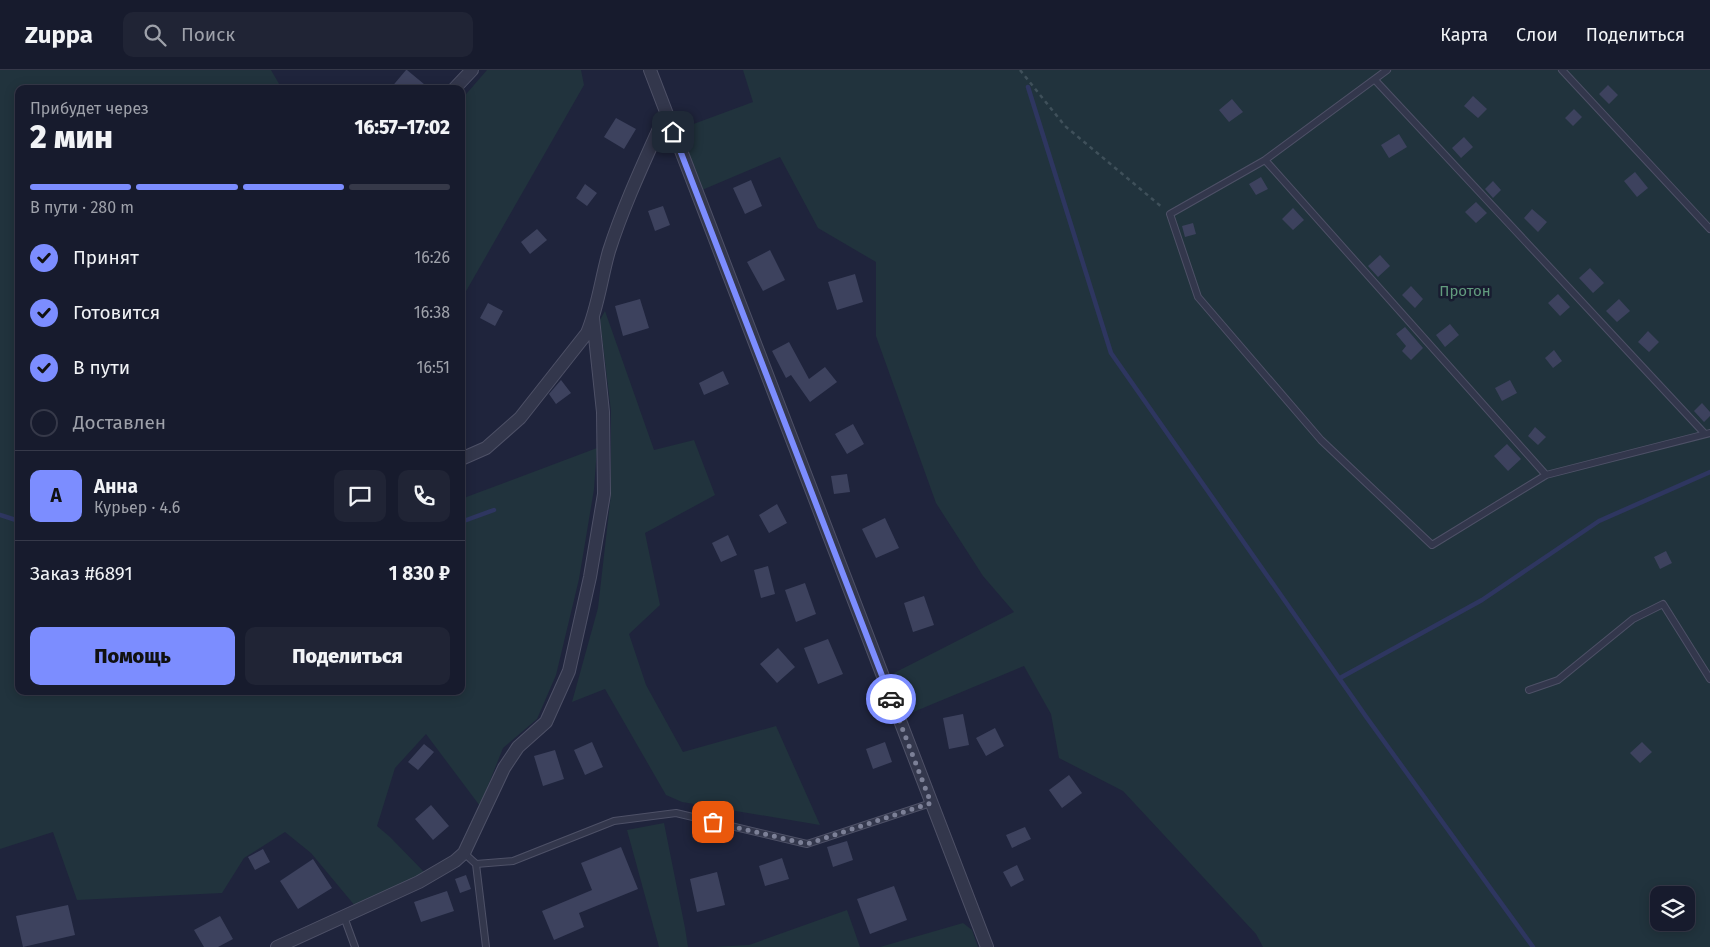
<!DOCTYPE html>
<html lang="ru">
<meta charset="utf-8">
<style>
body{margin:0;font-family:"Fira Sans",sans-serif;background:#202435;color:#f1f3f6;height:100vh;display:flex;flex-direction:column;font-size:19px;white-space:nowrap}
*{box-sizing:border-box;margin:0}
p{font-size:16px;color:#9ea1aa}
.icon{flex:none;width:28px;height:28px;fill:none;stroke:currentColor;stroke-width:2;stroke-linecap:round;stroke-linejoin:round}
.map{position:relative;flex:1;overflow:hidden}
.sheet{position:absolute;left:15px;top:15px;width:450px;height:610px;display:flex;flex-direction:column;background:#171b2d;border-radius:10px;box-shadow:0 2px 12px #0003,0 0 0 1px #363949}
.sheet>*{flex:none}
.fabs{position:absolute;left:1650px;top:816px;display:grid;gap:10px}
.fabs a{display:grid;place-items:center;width:45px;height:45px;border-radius:10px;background:#171b2d;box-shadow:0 2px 12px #0003,0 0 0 1px #363949;font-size:25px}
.pin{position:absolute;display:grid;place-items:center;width:42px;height:42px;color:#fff;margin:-21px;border-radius:10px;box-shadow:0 2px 8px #0006}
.courier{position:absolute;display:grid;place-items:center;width:50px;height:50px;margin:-25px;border:4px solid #7c8dff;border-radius:50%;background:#fff;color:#222;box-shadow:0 1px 6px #0007}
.summary em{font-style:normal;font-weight:800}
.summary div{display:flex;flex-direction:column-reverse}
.summary{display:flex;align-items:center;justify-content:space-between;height:85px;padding:0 15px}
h1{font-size:32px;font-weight:800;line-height:38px}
.bar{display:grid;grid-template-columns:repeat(4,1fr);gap:8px 5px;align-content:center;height:60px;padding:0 15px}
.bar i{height:6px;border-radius:4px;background:#363949}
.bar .active{background:#7c8dff}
.bar p{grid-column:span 4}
.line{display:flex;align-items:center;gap:12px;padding:0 15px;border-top:1px solid #363949}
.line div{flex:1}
.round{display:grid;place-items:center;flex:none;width:52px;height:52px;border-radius:10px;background:#202435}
ol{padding:0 15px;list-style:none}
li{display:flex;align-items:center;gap:15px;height:55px}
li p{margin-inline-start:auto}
li .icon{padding:5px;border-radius:50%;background:#7c8dff;color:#111;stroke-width:4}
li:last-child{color:#9ea1aa}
li i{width:28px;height:28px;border:2px solid #363949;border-radius:50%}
.primary-button{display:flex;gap:10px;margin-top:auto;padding:10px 15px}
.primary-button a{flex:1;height:58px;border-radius:10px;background:#7c8dff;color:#111;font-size:20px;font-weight:800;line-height:58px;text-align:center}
.primary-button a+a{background:#202435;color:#f1f3f6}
header{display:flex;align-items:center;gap:30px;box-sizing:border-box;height:70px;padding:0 25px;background:#171b2d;border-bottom:1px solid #363949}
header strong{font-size:24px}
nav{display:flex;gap:28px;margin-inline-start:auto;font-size:18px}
.search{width:350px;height:45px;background:#202435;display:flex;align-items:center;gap:12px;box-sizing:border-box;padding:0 18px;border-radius:10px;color:#9ea1aa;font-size:19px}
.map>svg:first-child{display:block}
.green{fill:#21333d;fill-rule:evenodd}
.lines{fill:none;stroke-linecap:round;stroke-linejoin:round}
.stream{stroke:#2e3660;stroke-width:4.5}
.building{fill:#3d425e}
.lane-casing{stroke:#4e5167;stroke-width:8}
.street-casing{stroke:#4e5167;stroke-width:14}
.path{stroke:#3f505a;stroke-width:2.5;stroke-dasharray:4 4;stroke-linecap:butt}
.lane{stroke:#33374c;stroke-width:6}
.street{stroke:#33374c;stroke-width:12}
.done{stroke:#7c8097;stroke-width:5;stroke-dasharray:0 9}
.route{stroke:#7c8dff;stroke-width:6}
.labels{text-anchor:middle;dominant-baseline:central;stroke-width:5;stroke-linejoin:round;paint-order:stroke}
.park-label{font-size:15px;fill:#629c7e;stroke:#181c30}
</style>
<header>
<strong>Zuppa</strong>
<div class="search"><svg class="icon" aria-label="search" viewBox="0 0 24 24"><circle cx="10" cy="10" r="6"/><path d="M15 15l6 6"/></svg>Поиск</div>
<nav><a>Карта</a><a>Слои</a><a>Поделиться</a></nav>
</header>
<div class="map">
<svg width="1710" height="877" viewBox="0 0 1710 877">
<rect width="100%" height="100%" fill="#1f243c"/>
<path class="green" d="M 0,0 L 271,0 L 282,19 L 19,19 L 19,621 L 461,621 L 461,429 L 597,378 L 594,419 L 579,509 L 556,605 L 537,649 L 503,678 L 480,736 L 426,664 L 395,698 L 377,756 L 390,767 L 426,804 L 356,837 L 311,783 L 285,762 L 244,788 L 222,823 L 77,830 L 53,762 L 0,779 Z
M 487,0 L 581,0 L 584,15 L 461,230 L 461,30 Z
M 743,0 L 1710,0 L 1710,877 L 1263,877 L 1256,864 L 1123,721 L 1059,688 L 1051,644 L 1024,596 L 911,643 L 894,603 L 1014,542 L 983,506 L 936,433 L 876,266 L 876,192 L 818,158 L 780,87 L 702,120 L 680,59 L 753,32 ZM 1659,825 L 1686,825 L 1686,852 L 1659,852 Z
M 605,241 L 654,380 L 694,370 L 715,425 L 645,463 L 660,535 L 629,564 L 646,615 L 683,682 L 776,656 L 820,755 L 682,732 L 666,725 L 605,619 L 572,632 L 598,538 L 611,424 L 611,341 L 600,250 Z
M 664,753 L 685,858 L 688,877 L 659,877 L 627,760 Z
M 847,840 L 860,877 L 713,877 L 749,875 Z
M 963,853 L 972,860 L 978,877 L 880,877 Z"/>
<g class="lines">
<path class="stream" d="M 1028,17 L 1111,283 L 1367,648 L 1533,877
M 0,445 L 19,451
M 461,452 L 494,440
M 1340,608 L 1482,530 L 1599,451 L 1710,402"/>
</g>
<path class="building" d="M 406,0 L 407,0 L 430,19 L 390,19 Z
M 1608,15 L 1618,25 L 1609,34 L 1599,24 Z
M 1473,26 L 1487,39 L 1478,48 L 1464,36 Z
M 1232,29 L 1243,42 L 1229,52 L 1219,40 Z
M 1574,39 L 1582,47 L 1573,56 L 1565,48 Z
M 616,48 L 636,59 L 624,79 L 604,67 Z
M 1399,64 L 1407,77 L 1389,88 L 1381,75 Z
M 1464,67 L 1473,77 L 1461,88 L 1452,78 Z
M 1635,102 L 1648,118 L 1637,127 L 1624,111 Z
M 1261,107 L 1268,119 L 1256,125 L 1249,114 Z
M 751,110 L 762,136 L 745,144 L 733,118 Z
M 1493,111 L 1501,120 L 1493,128 L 1485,119 Z
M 585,114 L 597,123 L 587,136 L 576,128 Z
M 1476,132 L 1487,143 L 1476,153 L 1465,142 Z
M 663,136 L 670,155 L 655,161 L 648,141 Z
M 1293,138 L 1304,150 L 1293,160 L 1282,149 Z
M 1532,139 L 1547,152 L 1538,162 L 1524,148 Z
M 1193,153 L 1196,164 L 1185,167 L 1182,156 Z
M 537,159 L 547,170 L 530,184 L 521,172 Z
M 770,180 L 785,210 L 763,221 L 747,192 Z
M 1380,185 L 1390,196 L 1378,207 L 1368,196 Z
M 1590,198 L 1604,213 L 1593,223 L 1579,208 Z
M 855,204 L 863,232 L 837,240 L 828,212 Z
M 1411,216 L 1423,229 L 1415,238 L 1402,225 Z
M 1558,224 L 1570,237 L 1560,246 L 1548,233 Z
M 640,229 L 649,258 L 623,266 L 615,236 Z
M 1619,229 L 1630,241 L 1617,252 L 1606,241 Z
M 488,233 L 503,241 L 495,256 L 480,248 Z
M 1450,254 L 1459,265 L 1445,277 L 1436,265 Z
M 1405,257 L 1423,278 L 1411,290 L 1402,281 L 1406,276 L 1396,264 Z
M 1648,261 L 1659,272 L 1649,282 L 1638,272 Z
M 789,272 L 809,309 L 825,297 L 837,312 L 810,332 L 791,305 L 786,308 L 772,281 Z
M 1554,280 L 1562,291 L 1553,298 L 1545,288 Z
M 723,301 L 729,314 L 704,325 L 699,313 Z
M 561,310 L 571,323 L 556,334 L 549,324 Z
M 1510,310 L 1517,323 L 1502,331 L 1495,318 Z
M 1702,333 L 1710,342 L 1710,346 L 1704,352 L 1694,341 Z
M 853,354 L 864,374 L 847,384 L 835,364 Z
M 1535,357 L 1546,367 L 1538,375 L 1528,366 Z
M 1507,374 L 1521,389 L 1508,401 L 1494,386 Z
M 847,404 L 850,422 L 834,424 L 831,406 Z
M 777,434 L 787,453 L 769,463 L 759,445 Z
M 885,448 L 899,478 L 876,488 L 862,459 Z
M 728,465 L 737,485 L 721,492 L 712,473 Z
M 1666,481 L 1672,493 L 1660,499 L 1654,487 Z
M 768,496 L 775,524 L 761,528 L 754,500 Z
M 805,513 L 816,544 L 796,552 L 785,520 Z
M 924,526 L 934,555 L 913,562 L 904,533 Z
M 828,569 L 843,604 L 818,614 L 804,578 Z
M 778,578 L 795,597 L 777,613 L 760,594 Z
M 963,644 L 969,675 L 949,679 L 943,648 Z
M 995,658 L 1004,676 L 986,686 L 976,668 Z
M 592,672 L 603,697 L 585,705 L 574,680 Z
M 885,672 L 892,692 L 873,699 L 866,679 Z
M 1642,672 L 1652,682 L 1640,693 L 1630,683 Z
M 424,674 L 434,682 L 418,700 L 408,692 Z
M 555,680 L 564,709 L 543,716 L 534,686 Z
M 1069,705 L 1082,723 L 1062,738 L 1049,720 Z
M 431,735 L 449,756 L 433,770 L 415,749 Z
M 1025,757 L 1031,769 L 1012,778 L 1006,765 Z
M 847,771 L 853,790 L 833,797 L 827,777 Z
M 621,777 L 638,819 L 579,843 L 584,857 L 554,870 L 542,841 L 592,820 L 581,793 Z
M 263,779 L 270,792 L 255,800 L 248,787 Z
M 782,788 L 789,809 L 765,816 L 759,796 Z
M 313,789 L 332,818 L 298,839 L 280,811 Z
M 1017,795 L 1024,810 L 1011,817 L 1003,802 Z
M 717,802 L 725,835 L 697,842 L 690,809 Z
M 466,805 L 471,819 L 460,823 L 455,809 Z
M 894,816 L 907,850 L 870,864 L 857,829 Z
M 447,821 L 454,841 L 421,852 L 414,832 Z
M 68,835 L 75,865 L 23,877 L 16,846 Z
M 220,846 L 233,869 L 218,877 L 204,877 L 194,860 Z"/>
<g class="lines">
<g class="lane-casing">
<path id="lane" d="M 1562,0 L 1710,159
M 1375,10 L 1705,364
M 1265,90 L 1546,405 L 1432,475 L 1321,370 L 1198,227 L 1170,144 L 1265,90 L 1387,0
M 1546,405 L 1710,363
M 1529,620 L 1558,610 L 1633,549 L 1663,534 L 1710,609
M 464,783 L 476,794 L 513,791 L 614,751 L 676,743 L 807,774 L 931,733
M 476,794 L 486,877
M 344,847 L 355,877"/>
</g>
<g class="street-casing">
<path id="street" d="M 650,0 L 987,877
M 454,19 L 472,0
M 461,389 L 486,378 L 520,348 L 587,263 C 598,237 601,209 609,181 C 624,134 646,88 666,43
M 277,877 L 419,812 L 455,791 L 464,783 L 504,698 L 518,677 L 546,652 L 569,601 L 590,507 L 604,424 L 603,342 L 593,248"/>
</g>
<path class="path" d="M 1020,0 L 1065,56 L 1163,138"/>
<use href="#lane" class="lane"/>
<use href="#street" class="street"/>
</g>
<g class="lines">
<path class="done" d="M 713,752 L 807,774 L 931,733 L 891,629"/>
<path class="route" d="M 673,62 L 891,629"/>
</g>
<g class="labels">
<g class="park-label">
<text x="1465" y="221">Протон</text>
</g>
</g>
</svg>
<div class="fabs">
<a><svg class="icon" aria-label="layers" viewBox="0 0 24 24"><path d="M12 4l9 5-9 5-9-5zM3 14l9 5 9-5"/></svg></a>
</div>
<div class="pin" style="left:713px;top:752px;background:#ea580c"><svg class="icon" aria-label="bag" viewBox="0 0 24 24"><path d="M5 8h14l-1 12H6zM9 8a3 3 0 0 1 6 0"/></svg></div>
<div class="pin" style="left:673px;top:62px;background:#1f2937"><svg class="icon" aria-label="home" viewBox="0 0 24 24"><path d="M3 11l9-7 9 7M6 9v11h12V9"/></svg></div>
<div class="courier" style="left:891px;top:629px"><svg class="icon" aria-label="car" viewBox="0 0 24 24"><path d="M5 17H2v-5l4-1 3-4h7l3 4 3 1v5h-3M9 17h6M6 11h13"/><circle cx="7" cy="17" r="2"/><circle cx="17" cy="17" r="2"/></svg></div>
<section class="sheet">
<div class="summary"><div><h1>2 мин</h1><p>Прибудет через</p></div><em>16:57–17:02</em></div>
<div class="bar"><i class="active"></i><i class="active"></i><i class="active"></i><i></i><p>В пути · 280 m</p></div>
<ol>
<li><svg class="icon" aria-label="check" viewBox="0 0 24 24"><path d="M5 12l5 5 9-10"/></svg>Принят<p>16:26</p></li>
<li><svg class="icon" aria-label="check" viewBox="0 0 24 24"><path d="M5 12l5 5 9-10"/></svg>Готовится<p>16:38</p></li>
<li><svg class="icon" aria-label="check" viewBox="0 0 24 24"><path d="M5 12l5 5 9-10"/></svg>В пути<p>16:51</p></li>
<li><i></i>Доставлен</li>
</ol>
<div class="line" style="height:90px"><b class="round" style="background:#7c8dff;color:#111">А</b><div><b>Анна</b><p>Курьер · 4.6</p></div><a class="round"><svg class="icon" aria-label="chat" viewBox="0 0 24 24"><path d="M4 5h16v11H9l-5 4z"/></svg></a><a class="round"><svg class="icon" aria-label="phone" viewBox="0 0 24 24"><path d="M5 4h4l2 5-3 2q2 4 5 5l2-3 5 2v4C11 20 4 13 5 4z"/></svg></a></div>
<div class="line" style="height:65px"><div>Заказ #6891</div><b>1 830 ₽</b></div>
<div class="primary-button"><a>Помощь</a><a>Поделиться</a></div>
</section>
</div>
